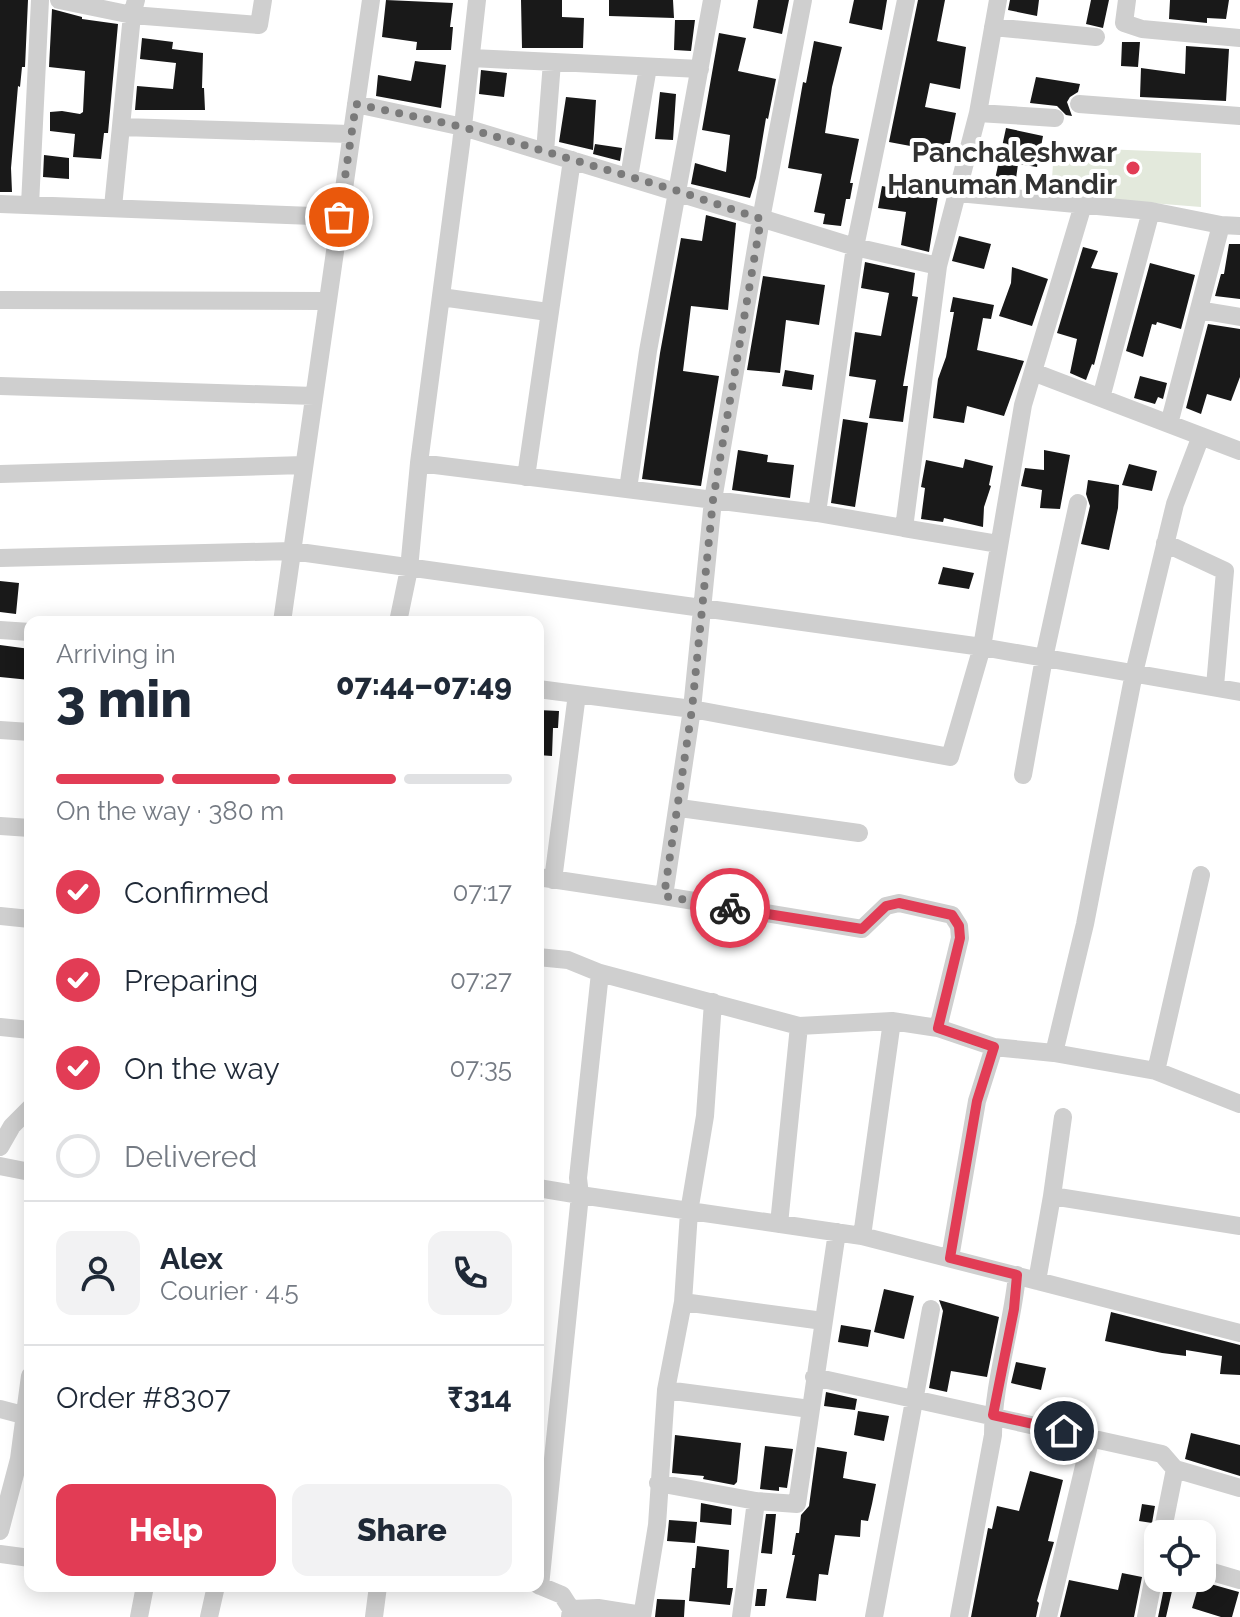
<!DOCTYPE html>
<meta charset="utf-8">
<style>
body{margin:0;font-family:Raleway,sans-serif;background:#f2f2f3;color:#1f2937;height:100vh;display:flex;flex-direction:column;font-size:30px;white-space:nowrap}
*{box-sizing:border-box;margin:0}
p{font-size:26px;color:#747a83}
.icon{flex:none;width:44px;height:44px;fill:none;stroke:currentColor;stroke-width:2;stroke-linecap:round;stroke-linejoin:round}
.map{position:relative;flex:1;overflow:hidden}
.panel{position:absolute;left:24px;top:616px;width:520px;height:976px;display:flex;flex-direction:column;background:#fff;border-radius:16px;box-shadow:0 4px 20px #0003}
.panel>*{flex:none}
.fabs{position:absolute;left:1144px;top:1520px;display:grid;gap:16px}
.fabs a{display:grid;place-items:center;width:72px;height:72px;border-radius:16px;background:#fff;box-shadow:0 4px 20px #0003;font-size:40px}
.pin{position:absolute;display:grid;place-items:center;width:68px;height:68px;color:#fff;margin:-34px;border:4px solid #fff;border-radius:50%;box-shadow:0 2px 8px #0007}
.courier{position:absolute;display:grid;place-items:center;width:80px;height:80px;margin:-40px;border:6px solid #e23c55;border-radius:50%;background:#fff;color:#222;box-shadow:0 2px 10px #0007}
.headline em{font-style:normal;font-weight:800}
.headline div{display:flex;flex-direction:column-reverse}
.headline{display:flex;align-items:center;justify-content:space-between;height:136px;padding:0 32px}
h1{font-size:52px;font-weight:800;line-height:60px}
.bar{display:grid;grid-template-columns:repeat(4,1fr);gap:12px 8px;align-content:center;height:96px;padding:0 32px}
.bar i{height:10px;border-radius:6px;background:#e0e1e3}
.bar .current{background:#e23c55}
.bar p{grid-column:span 4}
.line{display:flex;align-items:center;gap:20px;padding:0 32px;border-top:2px solid #e0e1e3}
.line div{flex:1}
.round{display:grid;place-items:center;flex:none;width:84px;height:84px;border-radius:16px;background:#f2f2f3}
ol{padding:0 32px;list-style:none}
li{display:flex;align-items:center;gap:24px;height:88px}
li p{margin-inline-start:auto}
li .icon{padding:8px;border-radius:50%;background:#e23c55;color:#fff;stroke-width:4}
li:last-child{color:#747a83}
li i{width:44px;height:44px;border:4px solid #e0e1e3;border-radius:50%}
.cta{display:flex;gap:16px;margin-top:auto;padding:16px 32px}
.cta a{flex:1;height:92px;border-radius:16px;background:#e23c55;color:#fff;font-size:32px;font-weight:800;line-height:92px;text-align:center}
.cta a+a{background:#f2f2f3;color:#1f2937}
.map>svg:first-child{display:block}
.green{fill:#e3e9dc}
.building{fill:#191919}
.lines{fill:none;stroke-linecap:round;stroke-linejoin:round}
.minor{stroke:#cfcfcf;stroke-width:18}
.done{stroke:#7a7a7a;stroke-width:8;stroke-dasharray:0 14.4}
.route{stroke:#e23c55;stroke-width:10}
.poi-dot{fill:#e23c55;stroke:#fff;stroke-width:3}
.labels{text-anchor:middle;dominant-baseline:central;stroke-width:8;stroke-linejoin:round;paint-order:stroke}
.poi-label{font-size:28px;font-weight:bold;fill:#323232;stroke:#fff;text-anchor:end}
</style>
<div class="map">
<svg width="1240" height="1617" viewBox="0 0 1240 1617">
<rect width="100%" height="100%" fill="#fff"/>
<path class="green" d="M 1054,147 L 1201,153 L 1201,207 L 1051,195 Z"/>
<path class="building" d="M 0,0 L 28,0 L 25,67 L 22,67 L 20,87 L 18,86 L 11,168 L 12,192 L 0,192 Z
M 386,0 L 453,3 L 450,27 L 453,27 L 451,50 L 416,50 L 417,42 L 382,37 Z
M 521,0 L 562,0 L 562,17 L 584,18 L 583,48 L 522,48 Z
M 609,0 L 673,0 L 674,18 L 609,16 Z
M 758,0 L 789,0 L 782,34 L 753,28 Z
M 854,0 L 887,0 L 882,30 L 849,23 Z
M 918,0 L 945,0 L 937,41 L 966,47 L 960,89 L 930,83 L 925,107 L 956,113 L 948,153 L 889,142 Z
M 1010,0 L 1039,0 L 1037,16 L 1008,10 Z
M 1091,0 L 1109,0 L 1103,28 L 1086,24 Z
M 1170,0 L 1229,0 L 1226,19 L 1207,18 L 1207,23 L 1169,19 Z
M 52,9 L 82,17 L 82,19 L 118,24 L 108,133 L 104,133 L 101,159 L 73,157 L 75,134 L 50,131 L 50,112 L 62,111 L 80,114 L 83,112 L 85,71 L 49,67 Z
M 675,20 L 695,20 L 691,51 L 674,50 Z
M 719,33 L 746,38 L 738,71 L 776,79 L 768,119 L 766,118 L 756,178 L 750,198 L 691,184 L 695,163 L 726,172 L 730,135 L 702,130 Z
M 142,38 L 173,42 L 172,49 L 203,53 L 202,88 L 204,88 L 205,110 L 135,110 L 137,86 L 173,89 L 176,63 L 140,59 Z
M 814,41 L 842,47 L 832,87 L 825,133 L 859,139 L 850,183 L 853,183 L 850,199 L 846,199 L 841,226 L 823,224 L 825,214 L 814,212 L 822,174 L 788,168 L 803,82 L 806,83 Z
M 1122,42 L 1140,42 L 1138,67 L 1121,66 Z
M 1186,46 L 1229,49 L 1226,101 L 1140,97 L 1141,68 L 1185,74 Z
M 415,61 L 446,65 L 441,108 L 376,96 L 378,75 L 411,81 Z
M 481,70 L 507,73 L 504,97 L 479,94 Z
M 1036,77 L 1080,84 L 1078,92 L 1070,97 L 1067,102 L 1072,116 L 1066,115 L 1057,106 L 1030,103 Z
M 660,92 L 676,94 L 673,140 L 655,139 Z
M 566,97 L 596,100 L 593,150 L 559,142 Z
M 1006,128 L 1043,136 L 1037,167 L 1018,164 L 1015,186 L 994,184 Z
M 595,144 L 622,148 L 620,161 L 593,154 Z
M 44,155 L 69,158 L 69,179 L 43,177 Z
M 913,180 L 940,184 L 929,252 L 901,245 L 906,212 L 878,208 L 882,186 L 912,192 Z
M 706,215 L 736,223 L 728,310 L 691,306 L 683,371 L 719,376 L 701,486 L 642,479 L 660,353 L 681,238 L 702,241 Z
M 959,236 L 991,244 L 984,269 L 952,261 Z
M 1229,244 L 1240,244 L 1240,299 L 1215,296 L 1221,274 L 1224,274 Z
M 1083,247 L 1098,251 L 1091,268 L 1118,273 L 1094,365 L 1092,364 L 1086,380 L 1070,373 L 1077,339 L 1057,333 Z
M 865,262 L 915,273 L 912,296 L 918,297 L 903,386 L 908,386 L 903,422 L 869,418 L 876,380 L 849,376 L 855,332 L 881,336 L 889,293 L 861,288 Z
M 1150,263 L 1195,275 L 1181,329 L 1157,322 L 1156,325 L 1152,324 L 1143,357 L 1126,351 Z
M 1012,267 L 1048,279 L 1032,326 L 999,316 L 1011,283 Z
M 763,276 L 825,285 L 819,325 L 786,320 L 780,373 L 747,370 Z
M 953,297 L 994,305 L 991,319 L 983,318 L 977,350 L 1024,361 L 1004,416 L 967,406 L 964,423 L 933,418 L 938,379 L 946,357 L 954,312 L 950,312 Z
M 1208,324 L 1240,329 L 1240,377 L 1231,401 L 1207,394 L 1201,414 L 1186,408 Z
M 785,370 L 814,375 L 812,390 L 782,386 Z
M 1140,376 L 1167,383 L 1163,399 L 1158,397 L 1155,404 L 1134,398 Z
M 843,419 L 868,423 L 855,507 L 831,503 Z
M 738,450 L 768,455 L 767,462 L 794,465 L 790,498 L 732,490 Z
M 1044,450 L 1070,455 L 1060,509 L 1040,508 L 1042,490 L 1021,486 L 1025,468 L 1044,470 Z
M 965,459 L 993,466 L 989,485 L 991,486 L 984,507 L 983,527 L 944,518 L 943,522 L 921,519 L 925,488 L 921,487 L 926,460 L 963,468 Z
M 1129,464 L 1157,471 L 1152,491 L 1122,485 Z
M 1088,480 L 1119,485 L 1118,508 L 1109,550 L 1081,544 L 1090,506 L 1086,494 Z
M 943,567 L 974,573 L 969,589 L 938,584 Z
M 0,581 L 19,583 L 16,614 L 0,612 Z
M 0,645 L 30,649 L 30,680 L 0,677 Z
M 538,710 L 559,711 L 558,728 L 553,728 L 552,756 L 538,755 Z
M 884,1289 L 914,1296 L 904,1339 L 874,1332 Z
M 939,1300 L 999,1317 L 987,1377 L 951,1371 L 947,1392 L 929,1388 L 943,1311 Z
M 1111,1312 L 1240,1345 L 1240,1375 L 1220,1374 L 1222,1356 L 1186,1350 L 1186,1356 L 1162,1353 L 1105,1341 Z
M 841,1325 L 871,1330 L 868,1347 L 838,1342 Z
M 1016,1362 L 1046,1368 L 1041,1390 L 1011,1383 Z
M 826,1392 L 857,1399 L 855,1410 L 824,1406 Z
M 858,1411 L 889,1416 L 884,1441 L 854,1435 Z
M 1191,1433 L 1240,1445 L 1240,1476 L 1185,1459 Z
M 675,1435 L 741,1443 L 737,1482 L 734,1485 L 703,1479 L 704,1476 L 672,1473 Z
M 765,1446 L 793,1449 L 787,1488 L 779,1487 L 779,1491 L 760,1489 Z
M 817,1447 L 847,1452 L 843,1478 L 876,1484 L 872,1504 L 868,1521 L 861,1520 L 860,1537 L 835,1535 L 828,1575 L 819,1574 L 816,1601 L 786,1598 L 795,1555 L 792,1555 L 796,1533 L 799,1533 L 801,1515 L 809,1506 Z
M 1030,1471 L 1063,1480 L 1048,1541 L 1054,1542 L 1037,1601 L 1039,1603 L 1036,1617 L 971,1617 L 988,1528 L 992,1529 L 997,1506 L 1019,1511 Z
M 701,1503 L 732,1509 L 731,1525 L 700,1522 Z
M 1142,1504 L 1155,1506 L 1152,1523 L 1139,1521 Z
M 766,1514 L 776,1514 L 772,1554 L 761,1553 Z
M 669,1520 L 697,1522 L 695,1543 L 667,1541 Z
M 697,1546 L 729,1550 L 727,1588 L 733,1588 L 730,1605 L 689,1601 L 692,1568 L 695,1568 Z
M 1122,1573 L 1142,1577 L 1134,1617 L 1060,1617 L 1069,1580 L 1118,1590 Z
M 1166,1578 L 1175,1578 L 1166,1617 L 1158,1617 Z
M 1200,1581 L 1239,1592 L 1232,1617 L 1221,1617 L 1192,1608 Z
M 757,1589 L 767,1589 L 765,1606 L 755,1606 Z
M 657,1599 L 685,1600 L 684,1617 L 655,1617 Z"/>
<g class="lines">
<path class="minor" d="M 59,0 L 132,15 L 113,207
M 136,0 L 132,15 L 259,25 L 263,0
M 477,0 L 461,144 L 419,463 L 817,513 L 904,528 L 938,266 L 978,113 L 998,0
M 1127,0 L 1124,23 L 1142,29 L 1240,38
M 993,27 L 1096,37
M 471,58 L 700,69
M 356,104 L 463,127 L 855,247 L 938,266
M 1079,104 L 1240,116
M 978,113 L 1055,118
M 121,127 L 350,134
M 545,152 L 552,62
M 629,177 L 648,67
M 958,193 L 1151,211 L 1221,225 L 1240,226
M 0,204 L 339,217
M 30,205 L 40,0
M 441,297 L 548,312
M 0,300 L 327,301
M 1199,310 L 1240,317
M 1033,372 L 1240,451
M 0,386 L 314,396
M 1101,398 L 1151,211
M 1169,424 L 1221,225
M 0,474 L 304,465
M 526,477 L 572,160
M 628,489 L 648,351 L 712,0
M 817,513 L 855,247 L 906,0
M 904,528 L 999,544
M 1165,543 L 1225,571 L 1215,686
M 0,558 L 292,551 L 982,647 L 1240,692
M 282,622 L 371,0
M 398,622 L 409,569 L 419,463
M 0,630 L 30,632
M 538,689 L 692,709 L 950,757 L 982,647 L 1023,405 L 1083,205
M 0,730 L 30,732
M 1023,775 L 1044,658 L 1078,503
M 677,811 L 680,808 L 859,833
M 0,826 L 30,828
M 538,877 L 664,896 L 692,709 L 713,500 L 761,219 L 803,0
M 553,880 L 577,694
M 664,896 L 862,929 L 886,906 L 899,903 L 952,915 L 959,926 L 960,938 L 938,1028 L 994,1047 L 1054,1053 L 1156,1071 L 1240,1104
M 0,916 L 30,919
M 538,957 L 568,960 L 600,973 L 799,1026 L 779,1224
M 799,1026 L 892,1021
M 0,1027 L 30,1030
M 938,1028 L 892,1021 L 862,1236 L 1240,1333
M 1054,1053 L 1085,924 L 1134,673 L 1175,504 L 1201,436
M 1156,1071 L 1201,875
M 0,1147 L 12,1126 L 30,1108
M 0,1166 L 30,1172
M 538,1188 L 580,1195 L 578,1178 L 600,973
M 1052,1196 L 1240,1226
M 950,1258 L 977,1101 L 994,1047
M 1037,1281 L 1052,1196 L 1063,1117
M 683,1302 L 823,1321
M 814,1377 L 1162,1454 L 1175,1469 L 1240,1488
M 666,1390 L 810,1409
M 0,1409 L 23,1415
M 658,1483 L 756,1501 L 797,1504 L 837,1232
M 0,1531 L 19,1459 L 30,1376
M 1162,1534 L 1175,1469
M 0,1554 L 30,1558
M 1202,1569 L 1240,1580
M 538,1585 L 562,1595 L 571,1609 L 570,1617
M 540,1586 L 580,1195 L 862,1236
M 571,1609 L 598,1608 L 642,1615
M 139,1617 L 145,1586
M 209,1617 L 216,1586
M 374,1617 L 378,1586
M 642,1617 L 657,1525 L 666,1390 L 683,1302 L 689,1212 L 705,1116 L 713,1002
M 741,1617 L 756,1501
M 874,1617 L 931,1309
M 959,1617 L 993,1435 C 993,1382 1012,1329 1017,1275
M 1048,1617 L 1091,1437
M 1146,1617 L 1158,1555"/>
</g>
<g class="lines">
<path class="done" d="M 339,217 L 356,104 L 463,127 L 678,191 L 761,219 L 713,500 L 692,709 L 664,896 L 730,908"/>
<path class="route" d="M 730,908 L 862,929 L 886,906 L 899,903 L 952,915 L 959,926 L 960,938 L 938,1028 L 994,1047 L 977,1101 L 950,1258 L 1017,1275 L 1014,1309 L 993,1415 L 1064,1431"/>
</g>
<circle class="poi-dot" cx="1133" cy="168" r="8"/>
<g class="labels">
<g class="poi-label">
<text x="1117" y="152">Panchaleshwar<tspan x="1117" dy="32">Hanuman Mandir</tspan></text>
</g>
</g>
</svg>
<div class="fabs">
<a><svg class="icon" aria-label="locate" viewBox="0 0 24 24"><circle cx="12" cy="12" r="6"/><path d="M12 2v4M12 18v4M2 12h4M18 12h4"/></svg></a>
</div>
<div class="pin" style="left:339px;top:217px;background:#ea580c"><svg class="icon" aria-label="bag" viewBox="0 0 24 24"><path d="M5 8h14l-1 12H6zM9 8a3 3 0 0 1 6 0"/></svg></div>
<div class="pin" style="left:1064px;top:1431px;background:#1f2937"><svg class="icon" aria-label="home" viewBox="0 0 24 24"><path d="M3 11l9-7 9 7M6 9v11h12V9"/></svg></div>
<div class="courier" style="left:730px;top:908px"><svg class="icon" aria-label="bike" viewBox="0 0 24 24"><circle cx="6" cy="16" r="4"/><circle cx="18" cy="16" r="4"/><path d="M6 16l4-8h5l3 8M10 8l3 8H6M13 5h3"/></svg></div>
<section class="panel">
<div class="headline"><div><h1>3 min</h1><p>Arriving in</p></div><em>07:44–07:49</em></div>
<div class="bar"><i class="current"></i><i class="current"></i><i class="current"></i><i></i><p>On the way · 380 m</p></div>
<ol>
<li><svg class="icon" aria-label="check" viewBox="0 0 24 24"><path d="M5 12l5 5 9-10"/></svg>Confirmed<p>07:17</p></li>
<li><svg class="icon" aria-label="check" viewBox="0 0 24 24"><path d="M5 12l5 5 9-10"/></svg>Preparing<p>07:27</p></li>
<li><svg class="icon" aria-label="check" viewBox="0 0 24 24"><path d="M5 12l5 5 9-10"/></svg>On the way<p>07:35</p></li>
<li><i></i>Delivered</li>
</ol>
<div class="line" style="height:144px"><a class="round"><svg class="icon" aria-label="person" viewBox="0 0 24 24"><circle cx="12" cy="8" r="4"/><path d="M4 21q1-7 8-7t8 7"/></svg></a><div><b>Alex</b><p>Courier · 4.5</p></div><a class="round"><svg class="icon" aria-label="phone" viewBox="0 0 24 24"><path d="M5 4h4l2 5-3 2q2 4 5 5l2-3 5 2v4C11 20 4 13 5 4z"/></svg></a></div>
<div class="line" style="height:104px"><div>Order #8307</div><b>₹314</b></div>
<div class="cta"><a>Help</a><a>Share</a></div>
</section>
</div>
